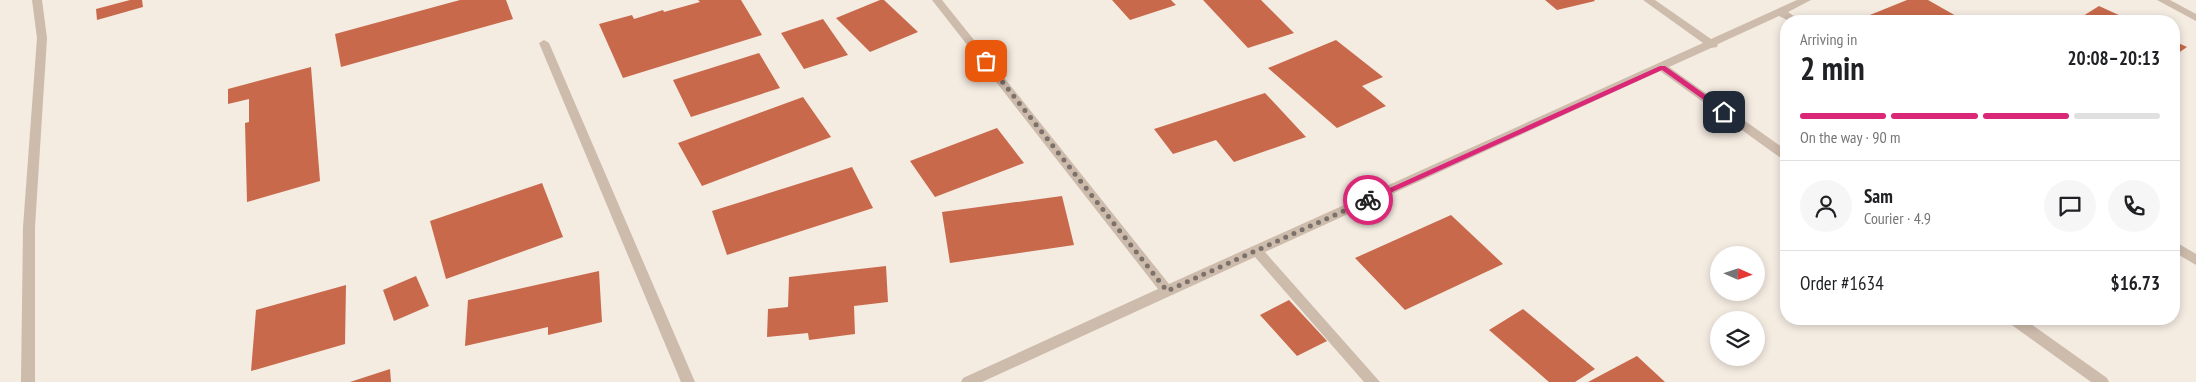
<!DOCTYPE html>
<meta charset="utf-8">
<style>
body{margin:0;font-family:"PT Sans Narrow",sans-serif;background:#f6f6f6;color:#202124;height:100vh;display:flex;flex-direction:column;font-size:19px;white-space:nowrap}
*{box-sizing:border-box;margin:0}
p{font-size:16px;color:#757577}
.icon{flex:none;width:28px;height:28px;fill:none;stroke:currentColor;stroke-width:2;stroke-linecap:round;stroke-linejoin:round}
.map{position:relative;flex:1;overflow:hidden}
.panel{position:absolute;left:1780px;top:15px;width:400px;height:310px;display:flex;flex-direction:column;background:#fff;border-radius:20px;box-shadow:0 2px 8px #0003}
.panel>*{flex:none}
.needle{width:32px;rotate:93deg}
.fabs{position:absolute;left:1710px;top:246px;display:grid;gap:10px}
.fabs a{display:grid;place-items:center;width:55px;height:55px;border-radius:50%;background:#fff;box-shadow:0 2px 8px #0003;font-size:25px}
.pin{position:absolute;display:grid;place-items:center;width:42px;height:42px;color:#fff;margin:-21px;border-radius:10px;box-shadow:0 2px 8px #0006}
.courier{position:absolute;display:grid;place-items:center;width:50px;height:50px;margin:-25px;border:4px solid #db2777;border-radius:50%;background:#fff;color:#222;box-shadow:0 1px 6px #0007}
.overview em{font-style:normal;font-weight:700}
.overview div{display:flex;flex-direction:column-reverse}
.overview{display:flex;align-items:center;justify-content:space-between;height:85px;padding:0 20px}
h1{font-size:32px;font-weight:700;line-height:38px}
.bar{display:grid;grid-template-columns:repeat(4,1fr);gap:8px 5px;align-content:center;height:60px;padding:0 20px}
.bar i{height:6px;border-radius:4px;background:#e0e0e0}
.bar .selected{background:#db2777}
.bar p{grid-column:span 4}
.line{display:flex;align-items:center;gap:12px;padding:0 20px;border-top:1px solid #e0e0e0}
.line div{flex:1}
.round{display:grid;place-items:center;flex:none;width:52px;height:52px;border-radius:26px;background:#f6f6f6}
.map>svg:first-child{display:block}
.building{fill:#c8694b}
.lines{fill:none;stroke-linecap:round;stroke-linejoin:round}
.minor{fill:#cdbbac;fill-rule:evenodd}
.route{fill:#db2777}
.done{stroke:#7c716b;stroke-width:5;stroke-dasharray:0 9}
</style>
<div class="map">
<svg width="2196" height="382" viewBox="0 0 2196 382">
<rect width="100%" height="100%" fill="#f4ebe1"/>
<path class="building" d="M 130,0 L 142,0 L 143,7 L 97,20 L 96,9 Z
M 460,0 L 506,0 L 513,19 L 341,67 L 335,34 Z
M 698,0 L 741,0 L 762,35 L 623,78 L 599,24 L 632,15 L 634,19 L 663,10 L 664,12 L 700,2 Z
M 880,0 L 884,0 L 918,32 L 870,52 L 836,18 Z
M 1112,0 L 1171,0 L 1176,5 L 1130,20 Z
M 1203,0 L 1261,0 L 1294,33 L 1248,48 Z
M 1545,0 L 1594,0 L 1595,1 L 1557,10 Z
M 1907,0 L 1928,0 L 1965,21 L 1855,21 Z
M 2099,6 L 2132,21 L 2075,21 Z
M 823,19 L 848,55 L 804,69 L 781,33 Z
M 1336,40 L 1383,77 L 1362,86 L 1386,106 L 1337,128 L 1268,68 Z
M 2174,41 L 2187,47 L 2174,56 Z
M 759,53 L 780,88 L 691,117 L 673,80 Z
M 311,67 L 320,181 L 247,202 L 245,123 L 249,122 L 249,99 L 228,104 L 228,89 Z
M 1265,93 L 1306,137 L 1234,162 L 1216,140 L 1173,154 L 1154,129 Z
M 803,97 L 831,137 L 702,186 L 678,143 Z
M 997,128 L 1024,163 L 935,197 L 910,161 Z
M 852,167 L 873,208 L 727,255 L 712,211 Z
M 542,183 L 563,237 L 446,279 L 430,221 Z
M 1062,196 L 1074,245 L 950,263 L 942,212 Z
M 1451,215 L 1503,264 L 1405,310 L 1355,258 Z
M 886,266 L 888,302 L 854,306 L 855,334 L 809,340 L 808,333 L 767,337 L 768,309 L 788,307 L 789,277 Z
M 599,271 L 602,322 L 548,335 L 548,327 L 465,346 L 468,300 Z
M 416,276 L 429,306 L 394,321 L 383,290 Z
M 346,285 L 345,344 L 251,371 L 256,310 Z
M 1289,300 L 1327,341 L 1297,356 L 1260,315 Z
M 1523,309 L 1595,369 L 1575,382 L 1549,382 L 1489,330 Z
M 1637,356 L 1665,382 L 1588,382 Z
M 390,369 L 391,382 L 350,382 Z"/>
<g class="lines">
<path class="minor" d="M 32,0 L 42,0 L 47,38 L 35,227 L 35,382 L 21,382 L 23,227 L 37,38 Z
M 932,0 L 942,0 L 1169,284 L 1703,43 L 1643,0 L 1655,0 L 1711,39 L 1797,0 L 1811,0 L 1788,12 L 1801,21 L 1789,21 L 1779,16 L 1718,44 L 1717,47 L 1711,48 L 1669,67 L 1786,150 L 1786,160 L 1782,159 L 1660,71 L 1265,252 L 1380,382 L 1364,382 L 1255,257 L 982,382 L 961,382 L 963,378 L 1158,289 Z
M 2157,0 L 2170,0 L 2196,14 L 2196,21 Z
M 544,40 L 549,43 L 695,382 L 681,382 L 539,43 Z
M 2174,241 L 2196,254 L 2196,265 L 2174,252 Z
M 2007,319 L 2024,319 L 2107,378 L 2109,382 L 2091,382 L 2009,323 Z"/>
</g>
<path class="route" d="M 1660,66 L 1665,66 L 1727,110 L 1727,113 L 1722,113 L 1662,70 L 1370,202 L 1363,200 Z"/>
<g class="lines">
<path class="done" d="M 986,61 L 1167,291 L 1368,200"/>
</g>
</svg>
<div class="fabs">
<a><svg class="needle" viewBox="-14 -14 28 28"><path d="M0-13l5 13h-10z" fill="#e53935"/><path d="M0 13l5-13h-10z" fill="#757577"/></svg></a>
<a><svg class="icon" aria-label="layers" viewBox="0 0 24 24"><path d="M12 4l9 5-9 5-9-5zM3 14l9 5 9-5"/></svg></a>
</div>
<div class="pin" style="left:986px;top:61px;background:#ea580c"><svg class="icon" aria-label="bag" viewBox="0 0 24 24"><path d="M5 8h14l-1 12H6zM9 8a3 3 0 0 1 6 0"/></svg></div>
<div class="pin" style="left:1724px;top:112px;background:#1f2937"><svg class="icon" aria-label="home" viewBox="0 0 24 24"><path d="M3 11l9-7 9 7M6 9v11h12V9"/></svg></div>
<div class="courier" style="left:1368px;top:200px"><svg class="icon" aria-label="bike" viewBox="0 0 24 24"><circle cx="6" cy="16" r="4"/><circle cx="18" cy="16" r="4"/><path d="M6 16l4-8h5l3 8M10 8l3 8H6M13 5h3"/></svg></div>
<section class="panel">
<div class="overview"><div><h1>2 min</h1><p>Arriving in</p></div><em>20:08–20:13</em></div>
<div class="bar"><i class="selected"></i><i class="selected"></i><i class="selected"></i><i></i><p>On the way · 90 m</p></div>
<div class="line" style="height:90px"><a class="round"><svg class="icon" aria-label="person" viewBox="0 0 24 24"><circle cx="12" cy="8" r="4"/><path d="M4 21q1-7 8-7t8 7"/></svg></a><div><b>Sam</b><p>Courier · 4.9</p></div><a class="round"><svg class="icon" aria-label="chat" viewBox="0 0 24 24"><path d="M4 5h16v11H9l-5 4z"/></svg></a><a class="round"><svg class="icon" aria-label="phone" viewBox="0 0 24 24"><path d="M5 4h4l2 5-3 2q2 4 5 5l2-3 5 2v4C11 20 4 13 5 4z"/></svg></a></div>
<div class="line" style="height:65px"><div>Order #1634</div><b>$16.73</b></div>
</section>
</div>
